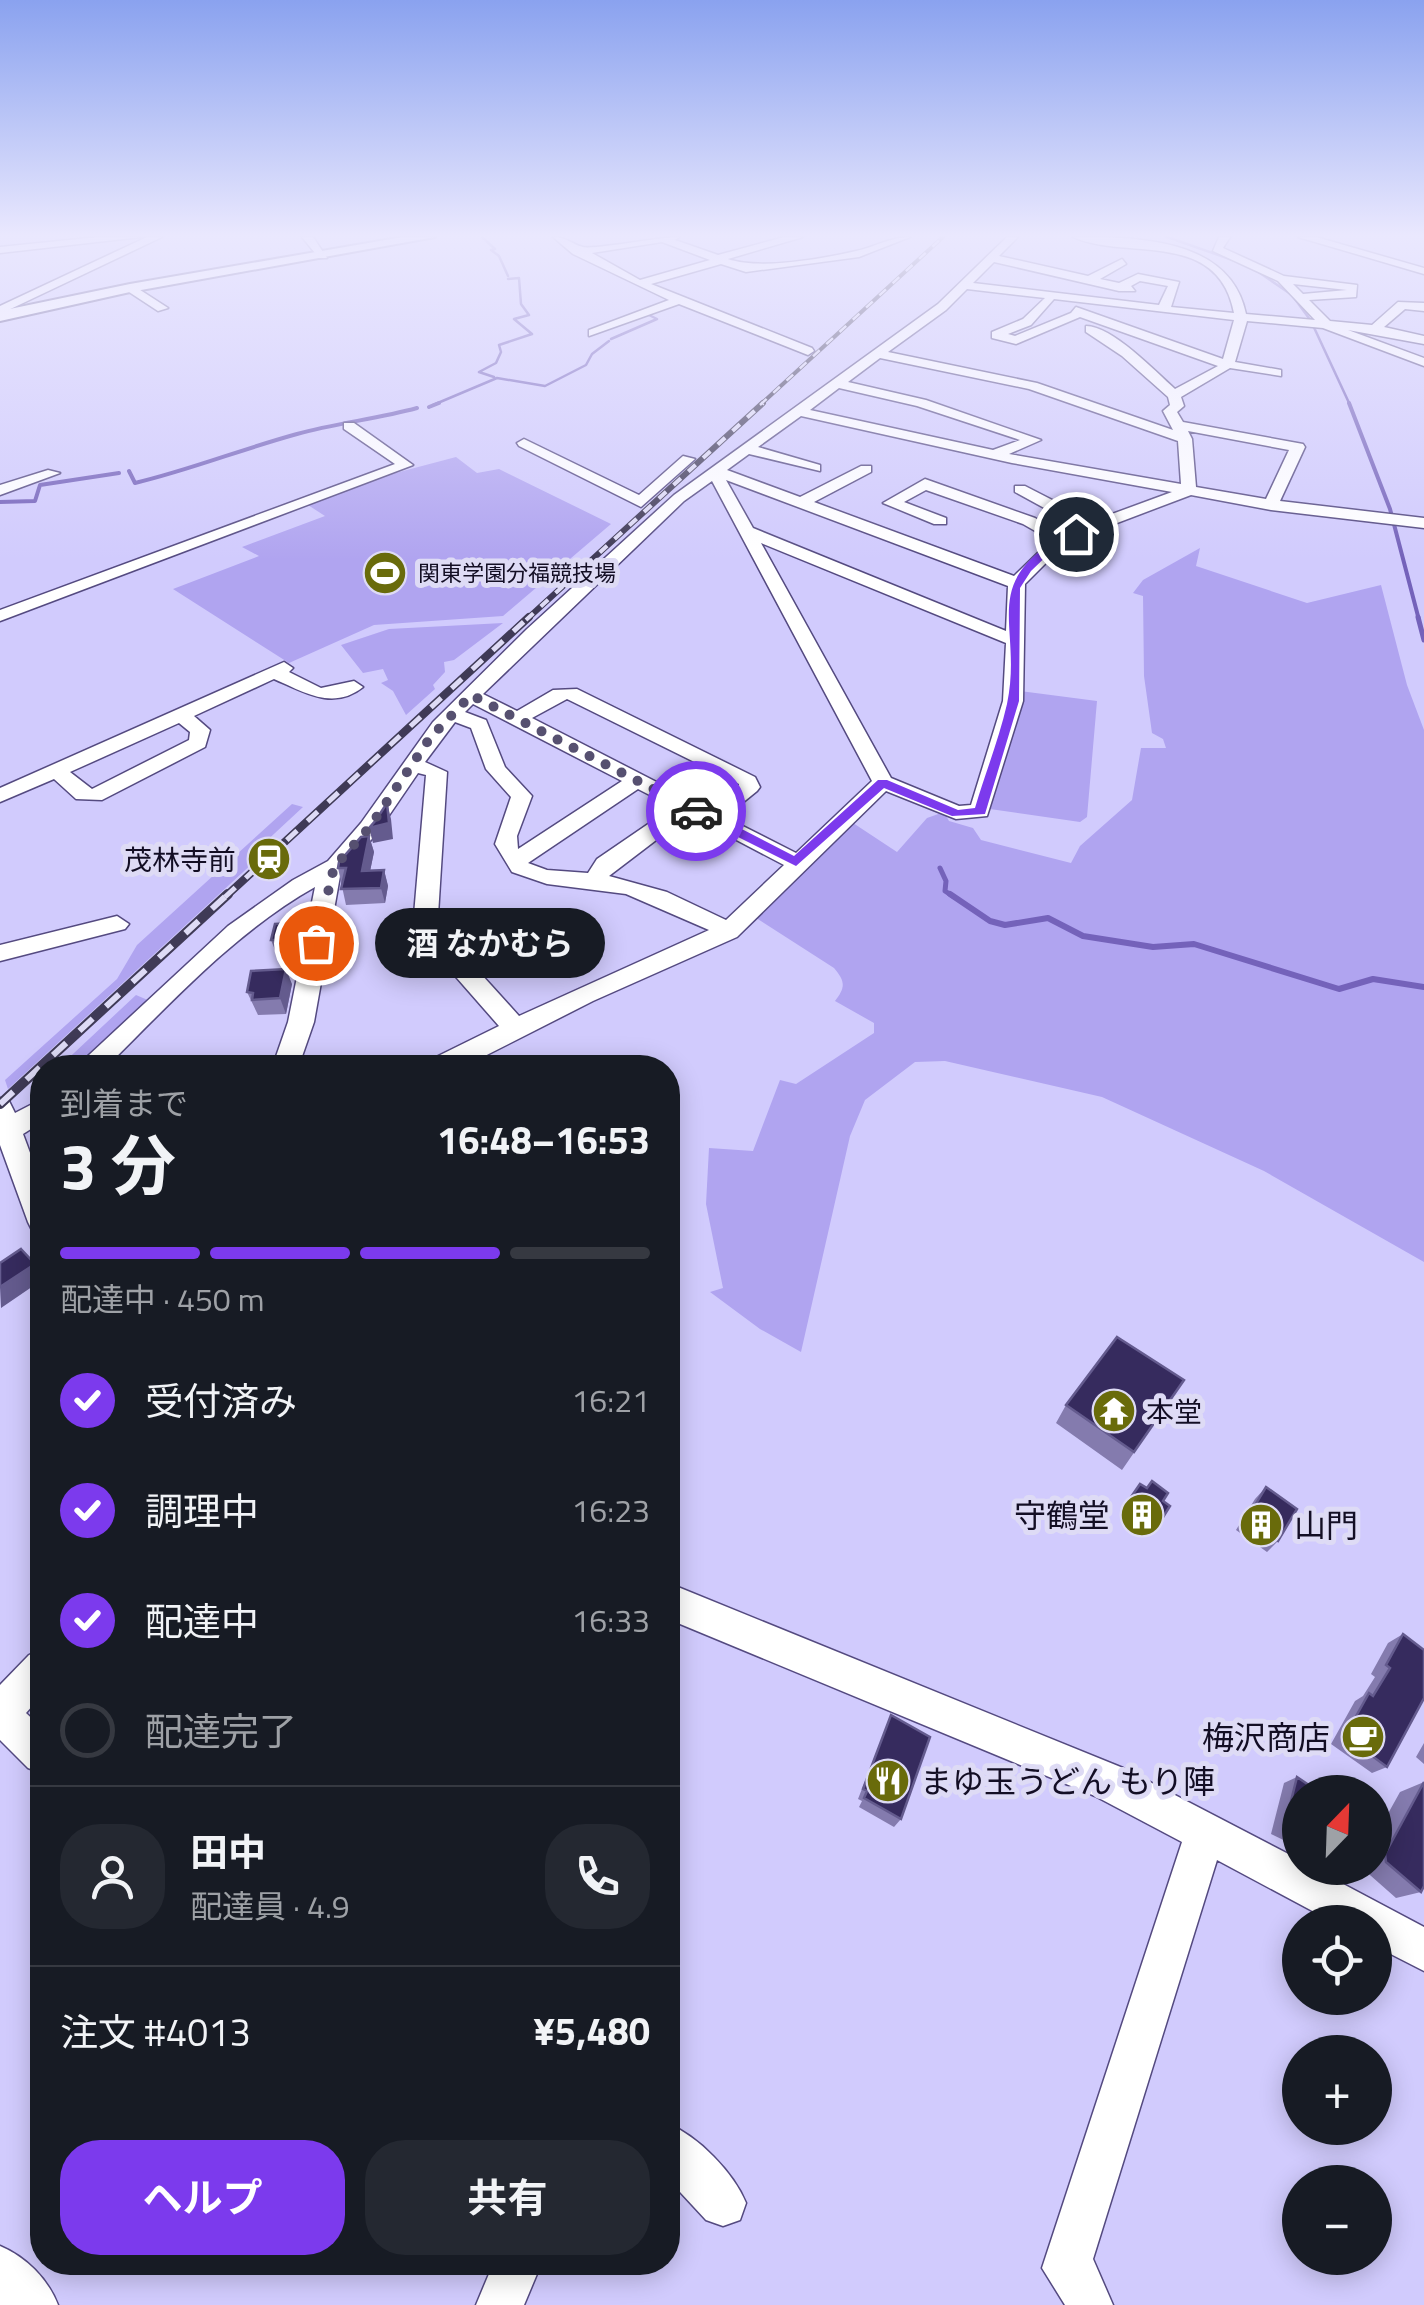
<!DOCTYPE html>
<html lang="ja">
<meta charset="utf-8">
<style>
body{margin:0;font-family:"Titillium Web","Noto Sans JP",sans-serif;background:#242831;color:#f1f3f6;height:100vh;display:flex;flex-direction:column;font-size:38px;white-space:nowrap}
*{box-sizing:border-box;margin:0}
p{font-size:32px;color:#9ea1a6}
.icon{flex:none;width:55px;height:55px;fill:none;stroke:currentColor;stroke-width:2;stroke-linecap:round;stroke-linejoin:round}
.map{position:relative;flex:1;overflow:hidden}
.sheet{position:absolute;left:30px;top:1055px;width:650px;height:1220px;display:flex;flex-direction:column;background:#171b24;border-radius:40px;box-shadow:0 5px 25px #0003}
.sheet>*{flex:none}
.needle{width:65px;rotate:23deg}
.tools{position:absolute;left:1282px;top:1775px;display:grid;gap:20px}
.tools a{display:grid;place-items:center;width:110px;height:110px;border-radius:50%;background:#171b24;box-shadow:0 5px 25px #0003;font-size:50px}
.pin{position:absolute;display:grid;place-items:center;width:85px;height:85px;color:#fff;margin:-42px;border:5px solid #fff;border-radius:50%;box-shadow:0 2px 10px #0007}
.courier{position:absolute;display:grid;place-items:center;width:100px;height:100px;margin:-50px;border:8px solid #7c3aed;border-radius:50%;background:#fff;color:#222;box-shadow:0 2px 12px #0007}
.bubble{position:absolute;height:70px;border-radius:35px;background:#171b24;box-shadow:0 5px 25px #0003;font-size:32px;font-weight:700;line-height:70px;text-align:center}
.headline em{font-style:normal;font-weight:700}
.headline div{display:flex;flex-direction:column-reverse}
.headline{display:flex;align-items:center;justify-content:space-between;height:170px;padding:0 30px}
h1{font-size:65px;font-weight:700;line-height:75px}
.bar{display:grid;grid-template-columns:repeat(4,1fr);gap:15px 10px;align-content:center;height:120px;padding:0 30px}
.bar i{height:12px;border-radius:8px;background:#363941}
.bar .on{background:#7c3aed}
.bar p{grid-column:span 4}
.line{display:flex;align-items:center;gap:25px;padding:0 30px;border-top:2px solid #363941}
.line div{flex:1}
.round{display:grid;place-items:center;flex:none;width:105px;height:105px;border-radius:40px;background:#242831}
ol{padding:0 30px;list-style:none}
li{display:flex;align-items:center;gap:30px;height:110px}
li p{margin-inline-start:auto}
li .icon{padding:10px;border-radius:50%;background:#7c3aed;color:#fff;stroke-width:4}
li:last-child{color:#9ea1a6}
li i{width:55px;height:55px;border:5px solid #363941;border-radius:50%}
.button{display:flex;gap:20px;margin-top:auto;padding:20px 30px}
.button a{flex:1;height:115px;border-radius:40px;background:#7c3aed;color:#fff;font-size:40px;font-weight:700;line-height:115px;text-align:center}
.button a+a{background:#242831;color:#f1f3f6}
.map>svg:first-child{display:block}
.green{fill:#b0a4f0}
.lines{fill:none;stroke-linecap:round;stroke-linejoin:round}
.stream-far3{stroke:#7462ba;stroke-width:2.5}
.stream-far2{stroke:#7462ba;stroke-width:4}
.stream-far1{stroke:#7462ba;stroke-width:5}
.stream{stroke:#7462ba;stroke-width:6}
.minor-casing{stroke:#544a80;stroke-width:3}
.major-casing{stroke:#544a80;stroke-width:4}
.minor{fill:#fff;fill-rule:evenodd}
.major{fill:#fff;fill-rule:evenodd}
.rail-far3-casing{stroke:#3f3a56;stroke-width:4}
.rail-far2-casing{stroke:#3f3a56;stroke-width:6}
.rail-far1-casing{stroke:#3f3a56;stroke-width:8}
.rail-casing{stroke:#3f3a56;stroke-width:10}
.rail-far3{stroke:#dedbf5;stroke-width:2.5;stroke-dasharray:9;stroke-linecap:butt}
.rail-far2{stroke:#dedbf5;stroke-width:4;stroke-dasharray:10;stroke-linecap:butt}
.rail-far1{stroke:#dedbf5;stroke-width:5;stroke-dasharray:14;stroke-linecap:butt}
.rail{stroke:#dedbf5;stroke-width:6;stroke-dasharray:18;stroke-linecap:butt}
.wall{fill:#847bae}
.shaded-wall{fill:#645b8e}
.building{fill:#362b5e;stroke:#645b8e;stroke-width:2.5}
.route{fill:#7c3aed}
.done{stroke:#565070;stroke-width:10;stroke-dasharray:0 18}
.labels{text-anchor:middle;dominant-baseline:central;stroke-width:10;stroke-linejoin:round;paint-order:stroke}
.far-poi-label{font-size:22px;fill:#130e24;stroke:#dedbf5;text-anchor:start}
.poi-label{font-size:28px;fill:#130e24;stroke:#dedbf5;text-anchor:end}
.near-poi-label{font-size:32px;fill:#130e24;stroke:#dedbf5;text-anchor:end}
</style>
<div class="map">
<svg width="1424" height="2305" viewBox="0 0 1424 2305">
<rect width="100%" height="100%" fill="#d1cbfd"/>
<path class="green" d="M 456,457 L 477,473 L 499,469 L 611,524 L 503,616 L 374,625 L 289,663 L 173,589 L 259,556 L 242,547 L 325,516 L 308,505 L 388,475 Z
M 1200,548 L 1196,566 L 1307,603 L 1381,585 L 1407,685 L 1424,730 L 1424,1262 L 1264,1171 L 1102,1097 L 945,1061 L 915,1062 L 865,1100 L 850,1136 L 801,1352 L 760,1329 L 710,1292 L 723,1288 L 706,1204 L 709,1148 L 753,1151 L 780,1080 L 796,1084 L 874,1033 L 874,1023 L 835,1001 C 846,987 845,981 834,968 L 753,916 L 850,821 L 897,852 L 927,818 L 944,812 L 949,821 L 973,828 L 981,840 L 1071,863 L 1080,846 L 1132,800 L 1141,748 L 1166,748 L 1163,739 L 1152,733 L 1144,676 L 1143,596 L 1133,593 L 1143,580 Z
M 503,623 L 454,660 L 444,662 L 445,672 L 433,685 L 435,689 L 406,715 L 393,691 L 381,683 L 388,680 L 383,669 L 363,673 L 341,645 L 389,629 Z
M 1020,691 L 1097,701 L 1087,817 L 1080,822 L 990,809 Z
M 292,804 L 303,807 L 248,858 L 255,861 L 8,1089 L 5,1080 L 117,979 L 137,945 Z
M 136,995 L 150,1001 L 76,1067 L 58,1068 Z"/>
<g class="lines">
<path class="stream-far3" d="M 482,237 L 495,249 L 491,250 L 499,256 L 508,276
M 1167,237 L 1241,263
M 1257,271 L 1292,295 L 1311,321 L 1350,405
M 611,339 L 657,319 L 645,313
M 494,377 L 479,372 L 496,363 L 501,352 L 499,345 L 532,334 L 514,319 L 529,315 L 521,304 L 519,278 L 508,279
M 433,405 L 497,378 L 545,386 L 586,365 L 592,354 L 609,341"/>
<path class="stream-far2" d="M 1349,403 L 1390,509 L 1419,620
M 429,407 L 439,403
M 129,471 L 135,483 C 190,470 242,449 297,434 C 336,423 377,419 417,408
M 0,502 L 35,501 L 40,485 L 119,473"/>
<path class="stream-far1" d="M 1418,617 L 1424,640
M 940,868 L 946,881 L 945,891 L 954,897"/>
<path class="stream" d="M 950,894 L 990,921 L 1005,925 L 1048,918 L 1083,936 L 1153,947 L 1194,944 L 1339,989 L 1373,979 L 1424,987"/>
<g class="minor-casing">
<path id="minor" d="M 98,237 L 141,237 L 0,253 L 0,247 Z
M 147,237 L 162,237 L 0,314 L 0,306 Z
M 302,237 L 313,237 L 327,258 L 319,258 Z
M 553,237 C 567,237 571,244 583,247 C 594,250 658,237 679,237 L 675,240 L 718,255 L 784,237 L 803,237 L 728,259 C 759,270 822,259 856,251 C 875,247 890,237 910,237 L 859,257 L 746,272 L 721,264 L 651,284 L 812,348 L 814,351 L 808,355 L 679,304 L 589,336 L 589,330 L 669,300 L 573,254 ZM 662,242 L 710,260 L 640,280 L 592,253 Z
M 1007,237 L 1018,237 L 999,256 L 1088,276 L 1122,259 L 1126,264 L 1100,279 L 1119,283 L 1138,274 L 1179,282 L 1171,307 L 1234,313 C 1218,228 1126,261 1073,237 C 1135,237 1230,237 1246,314 L 1315,320 L 1278,281 L 1213,251 L 1219,237 L 1230,237 L 1223,248 L 1284,276 L 1357,285 L 1356,297 L 1309,300 L 1330,321 L 1372,325 L 1398,302 L 1424,303 L 1424,311 L 1405,309 L 1384,327 L 1424,336 L 1424,344 L 1348,330 L 1424,358 L 1424,366 L 1323,328 L 1247,321 L 1235,362 L 1281,370 L 1281,376 L 1230,368 L 1181,397 L 1184,406 L 1177,412 L 1183,422 L 1303,444 L 1305,447 L 1280,501 L 1424,518 L 1424,528 L 1271,510 L 1191,495 L 1067,542 L 1025,584 L 1023,701 L 987,816 L 956,819 L 886,791 L 737,937 L 593,1001 L 461,1068 L 424,1068 L 428,1061 L 499,1026 L 435,953 L 414,915 L 426,775 L 418,773 L 377,833 L 340,876 L 314,1022 L 298,1068 L 272,1068 L 288,1022 L 315,887 C 235,932 170,1004 105,1068 L 75,1068 L 228,926 L 293,880 L 328,861 L 361,823 L 433,722 L 527,629 L 674,495 L 938,304 ZM 994,262 L 1119,291 L 1135,291 L 1131,286 L 1140,281 L 1168,286 L 1159,305 L 973,283 ZM 1293,284 L 1347,290 L 1303,294 ZM 967,289 L 1045,298 L 1023,319 L 992,332 L 992,338 L 1016,344 L 1080,317 L 1218,366 L 1175,389 C 1155,371 1112,326 1086,326 L 1086,332 L 1122,356 L 1168,397 L 1170,405 L 1163,411 L 1173,430 L 1037,383 L 888,352 L 946,310 ZM 1054,299 L 1234,320 L 1223,359 L 1076,307 L 1071,313 L 1015,336 L 1008,334 L 1031,325 ZM 880,358 L 1029,389 L 1178,441 L 1181,484 L 1009,454 L 1041,440 L 926,400 L 848,382 ZM 839,388 L 917,406 L 1020,440 L 993,450 L 810,410 ZM 801,416 L 1012,463 L 1172,492 L 1093,521 L 1025,486 L 1015,486 L 1015,492 L 1079,527 L 1062,533 L 1035,518 L 925,479 L 883,503 L 934,524 L 946,524 L 946,518 L 904,502 L 926,490 L 1023,524 L 1051,540 L 1014,576 L 814,502 L 871,472 L 871,466 L 861,466 L 800,497 L 727,470 L 749,454 L 820,471 L 820,465 L 758,447 ZM 1188,431 L 1289,450 L 1266,499 L 1196,487 L 1192,439 ZM 726,480 L 1008,586 L 1006,631 L 753,528 ZM 712,481 L 872,781 L 796,853 L 725,817 L 757,791 L 760,787 L 755,777 L 577,689 L 553,690 L 517,711 L 483,694 L 684,501 ZM 761,543 L 1006,643 L 1003,701 L 971,805 L 959,806 L 891,778 ZM 567,699 L 739,784 L 739,785 L 709,809 L 532,718 ZM 473,704 L 622,781 L 518,849 L 517,836 L 532,796 L 505,767 L 486,720 L 465,712 ZM 455,722 L 471,728 L 486,769 L 511,797 L 495,844 L 512,872 L 547,884 L 626,894 L 709,930 L 519,1016 L 452,942 L 438,915 L 447,772 L 425,762 ZM 638,789 L 673,807 L 597,859 L 588,873 L 547,870 L 528,863 ZM 689,815 L 784,865 L 726,920 L 667,892 L 609,876 Z
M 1298,237 L 1316,237 L 1424,268 L 1424,274 Z
M 126,286 L 134,286 L 168,308 L 158,311 L 126,290 Z
M 344,423 L 354,423 L 413,465 L 0,621 L 0,610 L 395,464 L 344,429 Z
M 524,439 L 639,495 L 683,456 L 695,459 L 641,507 L 519,446 L 517,443 Z
M 48,470 L 60,473 L 0,495 L 0,485 Z
M 284,662 L 293,668 L 289,672 L 321,688 L 354,681 L 363,687 C 333,711 304,692 274,679 L 194,716 L 210,730 L 205,747 L 102,800 L 76,799 L 54,779 L 0,802 L 0,788 ZM 179,723 L 190,732 L 189,740 L 92,789 L 70,772 Z
M 117,916 L 129,924 L 125,929 L 0,961 L 0,945 Z
M 0,1098 L 9,1101 L 15,1113 L 42,1099 L 42,1122 L 23,1134 L 42,1185 L 42,1234 L 32,1230 L 28,1222 L 0,1145 Z
M 668,1583 L 1123,1768 L 1300,1860 L 1300,1868 L 1313,1868 L 1424,1927 L 1424,1971 L 1375,1946 L 1375,1922 L 1333,1922 L 1217,1860 L 1093,2259 L 1113,2305 L 1065,2305 L 1042,2268 L 1182,1842 L 1095,1796 L 668,1619 Z
M 42,1649 L 42,1695 L 26,1713 L 42,1728 L 42,1773 L 28,1768 L 0,1740 L 0,1685 L 29,1655 Z
M 668,2124 C 698,2136 734,2173 746,2203 L 740,2220 L 723,2226 L 706,2220 L 668,2179 Z
M 0,2246 C 26,2257 48,2279 58,2305 L 0,2305 Z
M 494,2262 L 542,2262 L 524,2305 L 476,2305 Z"/>
</g>
<g class="major-casing">
<path id="major" d="M 403,237 L 435,237 L 130,292 L 0,321 L 0,311 L 130,284 Z"/>
</g>
<use href="#minor" class="minor"/>
<use href="#major" class="major"/>
<g class="rail-far3-casing">
<path id="rail-far3" d="M 760,405 L 943,237"/>
</g>
<g class="rail-far2-casing">
<path id="rail-far2" d="M 526,620 L 763,403"/>
</g>
<g class="rail-far1-casing">
<path id="rail-far1" d="M 225,897 L 529,617"/>
</g>
<g class="rail-casing">
<path id="rail" d="M 0,1104 L 228,894"/>
</g>
<use href="#rail-far3" class="rail-far3"/>
<use href="#rail-far2" class="rail-far2"/>
<use href="#rail-far1" class="rail-far1"/>
<use href="#rail" class="rail"/>
</g>
<path class="wall" d="M 369,836 L 374,852 L 370,871 L 384,870 L 388,886 L 385,903 L 346,905 L 338,868 Z
M 294,923 L 300,939 L 295,955 L 277,955 L 271,940 Z
M 292,984 L 286,1014 L 258,1015 L 247,992 Z
M 1184,1380 L 1122,1470 L 1056,1423 L 1066,1405 Z
M 1140,1484 L 1163,1501 L 1160,1522 L 1151,1533 L 1143,1528 L 1139,1533 L 1126,1523 L 1130,1517 L 1121,1511 Z
M 1266,1487 L 1278,1541 L 1267,1552 L 1236,1530 L 1255,1499 Z
M 1403,1634 L 1387,1767 L 1372,1773 L 1331,1744 L 1355,1701 L 1363,1696 L 1375,1677 L 1371,1674 L 1388,1643 Z
M 891,1715 L 901,1819 L 894,1827 L 859,1807 L 862,1801 L 858,1799 Z
M 1424,1743 L 1424,1764 L 1416,1757 Z
M 1297,1777 L 1300,1792 L 1300,1848 L 1271,1834 L 1284,1783 Z
M 1424,1782 L 1424,1888 L 1421,1892 L 1396,1898 L 1362,1868 L 1375,1868 L 1375,1837 L 1400,1792 Z"/>
<path class="shaded-wall" d="M 387,803 L 391,819 L 393,839 L 373,843 L 369,828 L 389,823 Z
M 369,836 L 374,852 L 367,886 L 362,871 Z
M 384,870 L 388,886 L 385,903 L 381,888 Z
M 294,923 L 300,939 L 295,955 L 289,940 Z
M 286,969 L 292,984 L 286,1014 L 280,998 Z
M 35,1264 L 42,1273 L 42,1280 L 1,1308 L 0,1287 Z"/>
<path class="building" d="M 387,803 L 389,823 L 369,828 L 376,820 Z
M 369,836 L 362,871 L 384,870 L 381,888 L 341,889 L 346,868 L 338,868 L 339,862 L 361,837 Z
M 294,923 L 289,940 L 271,940 L 275,924 Z
M 286,969 L 280,998 L 252,1000 L 253,993 L 247,992 L 251,971 Z
M 21,1249 L 35,1264 L 0,1287 L 0,1263 Z
M 1117,1337 L 1184,1380 L 1134,1452 L 1066,1405 Z
M 1152,1481 L 1168,1493 L 1163,1501 L 1170,1506 L 1160,1522 L 1151,1517 L 1148,1522 L 1134,1512 L 1138,1506 L 1129,1500 L 1140,1484 L 1147,1488 Z
M 1266,1487 L 1297,1509 L 1278,1541 L 1246,1520 Z
M 1403,1634 L 1424,1650 L 1424,1698 L 1387,1767 L 1345,1736 L 1369,1693 L 1373,1696 L 1390,1668 L 1386,1665 Z
M 891,1715 L 930,1737 L 901,1819 L 864,1798 L 867,1791 L 863,1789 Z
M 1297,1777 L 1319,1792 L 1300,1792 L 1300,1836 L 1284,1829 Z
M 1424,1782 L 1424,1886 L 1421,1892 L 1386,1862 L 1385,1854 Z"/>
<linearGradient id="sky" x2="0" y2="1"><stop stop-color="#8aa2ef"/><stop offset="0.42" stop-color="#eae8fe"/><stop offset="1" stop-color="#eae8fe" stop-opacity="0"/></linearGradient>
<rect width="1424" height="560" fill="url(#sky)"/>
<path class="route" d="M 1072,531 L 1080,534 L 1055,548 L 1031,571 L 1020,588 L 1019,701 L 985,814 L 952,816 L 884,788 L 796,866 L 692,814 L 692,808 L 701,808 L 794,856 L 878,780 L 887,780 L 958,810 L 975,808 C 985,774 999,739 1007,704 C 1024,623 974,582 1072,531 Z"/>
<g class="lines">
<path class="done" d="M 316,943 L 334,867 L 369,828 L 430,738 L 471,695 L 696,811"/>
</g>
<defs>
<g id="stadium-disc" transform="scale(2.25)"><circle r="9.5" fill="#696b0b" stroke="#dedbf5"/><path d="M0-5a6.5 5 0 1 0 0 10a6.5 5 0 1 0 0-10ZM-3.5-1.8h7v3.6h-7Z" fill="#fff"/></g>
<g id="station-disc" transform="scale(2.25)"><circle r="9.5" fill="#696b0b" stroke="#dedbf5"/><path d="M-3-6H3Q5-6 5-4V2Q5 4 3 4L4.5 6H3L1.5 4h-3L-3 6H-4.5L-3 4Q-5 4-5 2V-4Q-5-6-3-6ZM-3.5-4v3h7v-3ZM-3.5 1v1.5H-2V1ZM2 1v1.5H3.5V1Z" fill="#fff"/></g>
<g id="temple-disc" transform="scale(2.25)"><circle r="9.5" fill="#696b0b" stroke="#dedbf5"/><path d="M0-6L5-2H3V0L6.5 2.5H4V6H1.5V3h-3V6H-4V2.5H-6.5L-3 0V-2H-5Z" fill="#fff"/></g>
<g id="building-disc" transform="scale(2.25)"><circle r="9.5" fill="#696b0b" stroke="#dedbf5"/><path d="M-4-6H4V6H1V3H-1V6H-4ZM-2.5-4.3h1.7v1.8h-1.7ZM.8-4.3h1.7v1.8H.8ZM-2.5-1h1.7V.8h-1.7ZM.8-1h1.7V.8H.8Z" fill="#fff"/></g>
<g id="cafe-disc" transform="scale(2.25)"><circle r="9.5" fill="#696b0b" stroke="#dedbf5"/><path d="M-5.5-4.5H6V0H3Q3 3.5 0 3.5H-2.5Q-5.5 3.5-5.5 0ZM3-3.2v2h1.7v-2ZM-6 4.5H4V6H-6Z" fill="#fff"/></g>
<g id="restaurant-disc" transform="scale(2.25)"><circle r="9.5" fill="#696b0b" stroke="#dedbf5"/><path d="M-5-6h1v4h1v-4h1v4h1v-4h1v5L-1.5 .5V6h-2V.5L-5-1ZM5-6V6H3V1.5H1.5Q1.5-4 5-6Z" fill="#fff"/></g>
</defs>
<g fill-rule="evenodd">
<use href="#stadium-disc" x="385" y="573"/>
<use href="#station-disc" x="269" y="859"/>
<use href="#temple-disc" x="1114" y="1411"/>
<use href="#building-disc" x="1142" y="1515"/>
<use href="#building-disc" x="1261" y="1525"/>
<use href="#cafe-disc" x="1363" y="1737"/>
<use href="#restaurant-disc" x="888" y="1781"/>
</g>
<g class="labels">
<g class="far-poi-label">
<text x="418" y="573">関東学園分福競技場</text>
</g>
<g class="poi-label">
<text x="236" y="859">茂林寺前</text>
<text x="1146" y="1411" text-anchor="start">本堂</text>
</g>
<g class="near-poi-label">
<text x="1110" y="1515">守鶴堂</text>
<text x="1294" y="1525" text-anchor="start">山門</text>
<text x="1330" y="1737">梅沢商店</text>
<text x="920" y="1781" text-anchor="start">まゆ玉うどん もり陣</text>
</g>
</g>
</svg>
<div class="tools">
<a><svg class="needle" viewBox="-14 -14 28 28"><path d="M0-13l5 13h-10z" fill="#e53935"/><path d="M0 13l5-13h-10z" fill="#9ea1a6"/></svg></a>
<a><svg class="icon" aria-label="locate" viewBox="0 0 24 24"><circle cx="12" cy="12" r="6"/><path d="M12 2v4M12 18v4M2 12h4M18 12h4"/></svg></a>
<a>+</a>
<a>−</a>
</div>
<div class="pin" style="left:316px;top:943px;background:#ea580c"><svg class="icon" aria-label="bag" viewBox="0 0 24 24"><path d="M5 8h14l-1 12H6zM9 8a3 3 0 0 1 6 0"/></svg></div>
<div class="pin" style="left:1076px;top:534px;background:#1f2937"><svg class="icon" aria-label="home" viewBox="0 0 24 24"><path d="M3 11l9-7 9 7M6 9v11h12V9"/></svg></div>
<div class="courier" style="left:696px;top:811px"><svg class="icon" aria-label="car" viewBox="0 0 24 24"><path d="M5 17H2v-5l4-1 3-4h7l3 4 3 1v5h-3M9 17h6M6 11h13"/><circle cx="7" cy="17" r="2"/><circle cx="17" cy="17" r="2"/></svg></div>
<div class="bubble" style="left:375px;top:908px;width:230px">酒 なかむら</div>
<section class="sheet">
<div class="headline"><div><h1>3 分</h1><p>到着まで</p></div><em>16:48–16:53</em></div>
<div class="bar"><i class="on"></i><i class="on"></i><i class="on"></i><i></i><p>配達中 · 450 m</p></div>
<ol>
<li><svg class="icon" aria-label="check" viewBox="0 0 24 24"><path d="M5 12l5 5 9-10"/></svg>受付済み<p>16:21</p></li>
<li><svg class="icon" aria-label="check" viewBox="0 0 24 24"><path d="M5 12l5 5 9-10"/></svg>調理中<p>16:23</p></li>
<li><svg class="icon" aria-label="check" viewBox="0 0 24 24"><path d="M5 12l5 5 9-10"/></svg>配達中<p>16:33</p></li>
<li><i></i>配達完了</li>
</ol>
<div class="line" style="height:180px"><a class="round"><svg class="icon" aria-label="person" viewBox="0 0 24 24"><circle cx="12" cy="8" r="4"/><path d="M4 21q1-7 8-7t8 7"/></svg></a><div><b>田中</b><p>配達員 · 4.9</p></div><a class="round"><svg class="icon" aria-label="phone" viewBox="0 0 24 24"><path d="M5 4h4l2 5-3 2q2 4 5 5l2-3 5 2v4C11 20 4 13 5 4z"/></svg></a></div>
<div class="line" style="height:130px"><div>注文 #4013</div><b>¥5,480</b></div>
<div class="button"><a>ヘルプ</a><a>共有</a></div>
</section>
</div>
